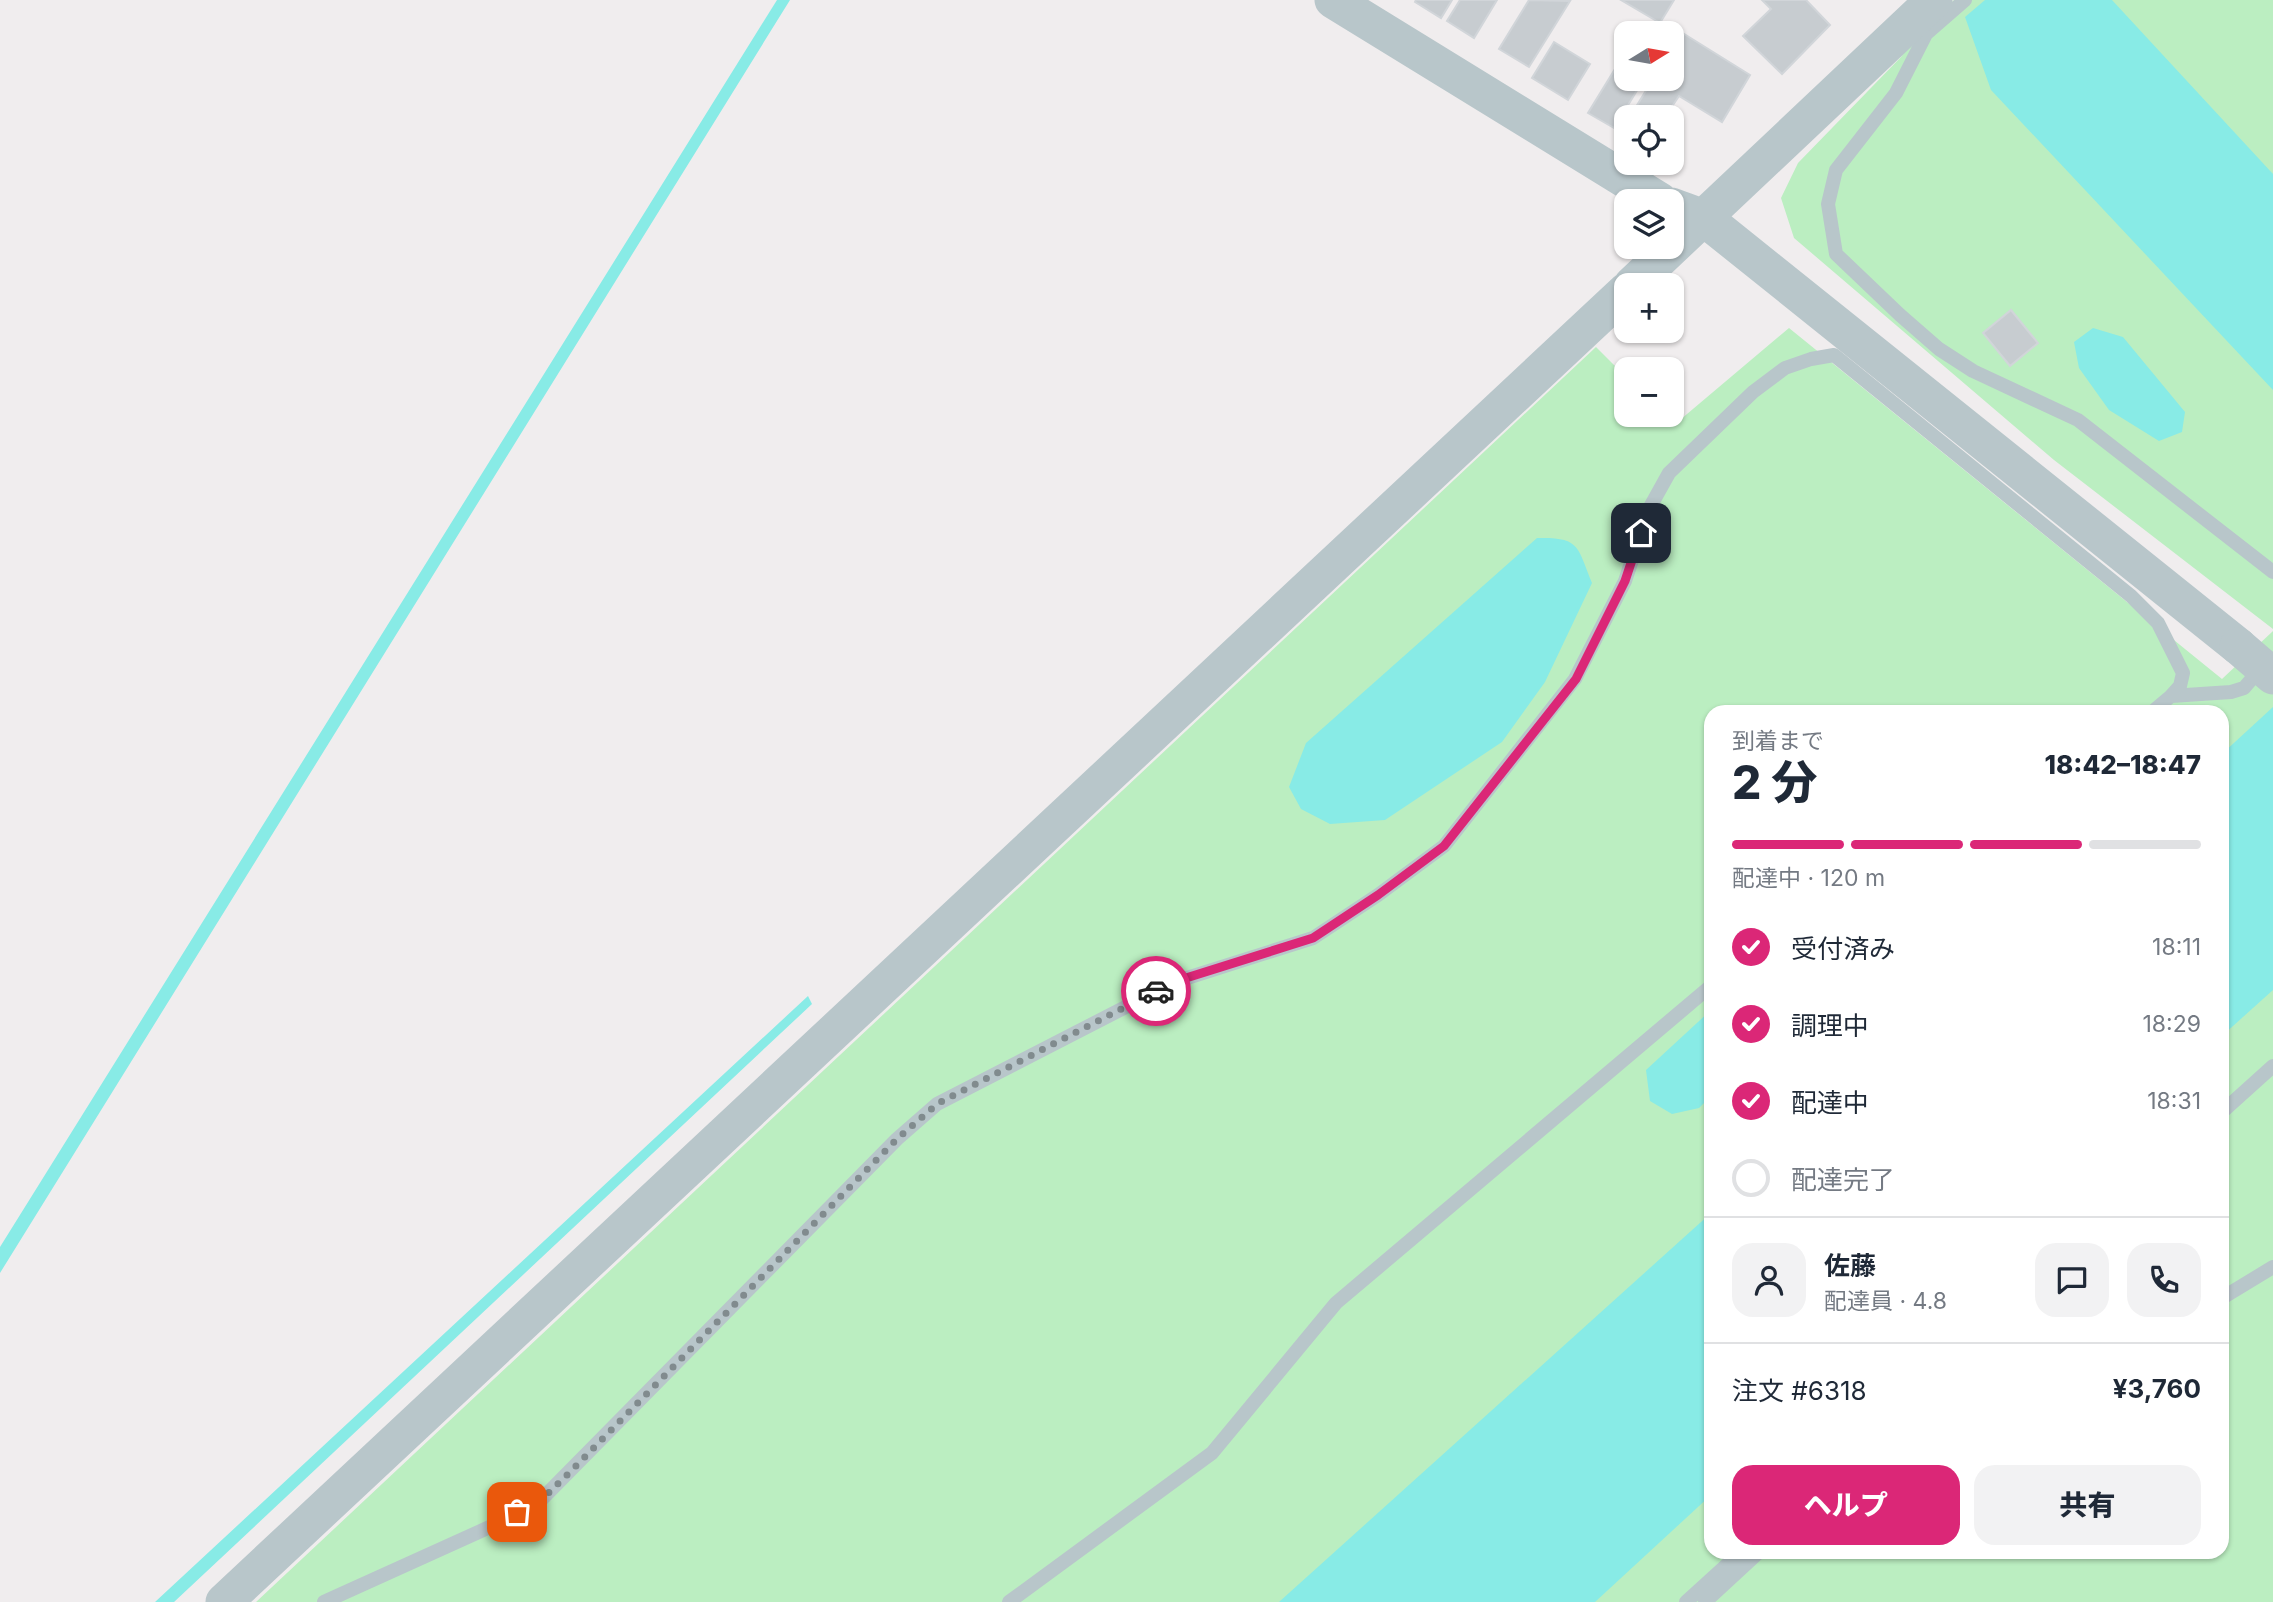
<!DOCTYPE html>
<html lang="ja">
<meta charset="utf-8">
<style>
body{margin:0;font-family:Inter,"Noto Sans JP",sans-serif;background:#f2f2f3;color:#1f2937;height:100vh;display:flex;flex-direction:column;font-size:26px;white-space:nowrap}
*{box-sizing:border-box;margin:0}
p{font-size:23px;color:#747a83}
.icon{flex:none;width:38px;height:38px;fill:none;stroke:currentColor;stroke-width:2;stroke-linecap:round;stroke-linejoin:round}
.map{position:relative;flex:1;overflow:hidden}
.panel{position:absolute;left:1704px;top:705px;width:525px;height:854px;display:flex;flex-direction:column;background:#fff;border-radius:21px;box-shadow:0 2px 5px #0004}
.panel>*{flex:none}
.needle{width:46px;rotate:79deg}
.controls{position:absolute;left:1614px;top:21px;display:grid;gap:14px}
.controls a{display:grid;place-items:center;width:70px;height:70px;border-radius:14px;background:#fff;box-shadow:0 2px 5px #0004;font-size:35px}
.pin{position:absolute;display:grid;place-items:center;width:60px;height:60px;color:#fff;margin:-30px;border-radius:14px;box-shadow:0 4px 10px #0006}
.courier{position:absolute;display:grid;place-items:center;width:70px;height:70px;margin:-35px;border:5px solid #db2777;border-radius:50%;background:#fff;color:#222;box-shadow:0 2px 9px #0007}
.overview em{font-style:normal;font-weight:800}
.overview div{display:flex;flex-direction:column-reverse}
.overview{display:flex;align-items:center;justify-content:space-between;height:119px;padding:0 28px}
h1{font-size:46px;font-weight:800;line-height:52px}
.bar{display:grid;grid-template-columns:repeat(4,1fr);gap:10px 7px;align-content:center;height:84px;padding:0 28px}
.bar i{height:9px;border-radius:5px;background:#e0e1e3}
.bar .on{background:#db2777}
.bar p{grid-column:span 4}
.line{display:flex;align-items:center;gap:18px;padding:0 28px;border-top:2px solid #e0e1e3}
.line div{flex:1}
.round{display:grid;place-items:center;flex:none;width:74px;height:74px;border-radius:21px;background:#f2f2f3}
ol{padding:0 28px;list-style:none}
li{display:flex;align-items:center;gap:21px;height:77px}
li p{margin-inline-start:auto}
li .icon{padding:7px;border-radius:50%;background:#db2777;color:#fff;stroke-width:4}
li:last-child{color:#747a83}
li i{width:38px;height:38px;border:4px solid #e0e1e3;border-radius:50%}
.button{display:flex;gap:14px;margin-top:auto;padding:14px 28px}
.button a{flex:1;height:80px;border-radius:21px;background:#db2777;color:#fff;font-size:28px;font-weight:800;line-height:80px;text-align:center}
.button a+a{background:#f2f2f3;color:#1f2937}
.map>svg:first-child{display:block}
.green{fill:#bbeec1;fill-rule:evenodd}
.water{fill:#88ebe6}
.building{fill:#c7ccd0;stroke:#d1d5d9;stroke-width:2}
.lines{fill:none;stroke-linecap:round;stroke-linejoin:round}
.service{stroke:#b8c6ca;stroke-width:14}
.tertiary{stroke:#b8c6ca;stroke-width:37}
.tertiary-bridge{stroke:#b8c6ca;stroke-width:37}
.done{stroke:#818b8e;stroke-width:7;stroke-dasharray:0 12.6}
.route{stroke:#db2777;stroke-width:9}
</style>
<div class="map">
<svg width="2273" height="1602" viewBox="0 0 2273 1602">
<rect width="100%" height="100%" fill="#f0edee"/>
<path class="green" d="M 1954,0 L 2273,0 L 2273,629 L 2054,460 L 1794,238 L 1781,198 L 1798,163 L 1901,57 L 1922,29 Z
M 1789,328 L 2222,679 L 2273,631 L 2273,1602 L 256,1602 L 1596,347 L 1626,377 L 1626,415 L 1663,415 L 1674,425 ZM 1712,712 L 2222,712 L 2222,1552 L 1712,1552 Z"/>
<path class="water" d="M 777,0 L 790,0 L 0,1273 L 0,1247 Z
M 1985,0 L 2112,0 L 2273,174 L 2273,390 L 1991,90 L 1965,17 Z
M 2093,328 L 2123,337 L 2185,412 L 2182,432 L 2159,441 L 2109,410 L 2079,368 L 2074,342 Z
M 1537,538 C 1580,537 1577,546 1592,583 L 1545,682 L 1502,742 L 1385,820 L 1330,824 L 1301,809 L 1289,787 L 1306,743 Z
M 2273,707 L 2273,990 L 2223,1035 L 2223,753 Z
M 808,996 L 812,1004 L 174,1602 L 155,1602 Z
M 1711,1010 L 1711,1096 L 1699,1108 L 1672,1114 L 1650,1101 L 1646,1070 Z
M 1711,1213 L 1711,1495 L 1595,1602 L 1279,1602 Z"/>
<path class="building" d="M 1416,0 L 1452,0 L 1441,18 L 1415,2 Z
M 1460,0 L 1497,0 L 1474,38 L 1447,21 Z
M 1529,0 L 1570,1 L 1529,67 L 1499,49 Z
M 1621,0 L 1674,0 L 1660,23 Z
M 1762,0 L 1806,0 L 1830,25 L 1782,74 L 1743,36 L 1771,9 Z
M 1681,32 L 1750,75 L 1722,122 L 1679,96 L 1665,117 L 1654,117 L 1636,107 L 1653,79 L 1671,79 L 1671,49 Z
M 1554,42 L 1590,64 L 1568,100 L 1532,78 Z
M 1626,51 L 1626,79 L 1644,79 L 1614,128 L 1588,113 Z
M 2011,310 L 2038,343 L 2010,366 L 1983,333 Z"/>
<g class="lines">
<path class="service" d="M 1965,0 L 1926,34 L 1896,93 L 1836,170 L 1828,204 L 1836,254 L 1900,315 L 1939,349 L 1973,371 L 2078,420 L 2273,572
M 2152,712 L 2171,696 L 2231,692 L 2244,688 L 2261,668
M 2222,1112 L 2273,1066
M 2222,1298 L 2273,1267
M 324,1602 L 494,1525 L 541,1500 L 897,1139 L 937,1104 L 1149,995 L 1187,978 L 1313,938 L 1378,895 L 1444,846 L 1575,679 L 1625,581 L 1649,509 L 1669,473 L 1753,392 L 1785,368 L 1811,359 L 1834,355 L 2131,596 L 2158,623 L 2183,673 L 2180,686 L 2171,696
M 1009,1602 L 1212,1453 L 1336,1303 L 1712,985
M 1686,1602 L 1741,1552
M 1705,1602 L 1759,1552"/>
<path class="tertiary" d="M 1333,0 L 1660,201
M 1671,206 L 1704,218 L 2238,646
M 1632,285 L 1934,0
M 224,1602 L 1626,291"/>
<path class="tertiary-bridge" d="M 2238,646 L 2273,676"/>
</g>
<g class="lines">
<path class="done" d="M 517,1512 L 541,1500 L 570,1472 L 897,1139 L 937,1104 L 1156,991"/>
<path class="route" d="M 1156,991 L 1186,978 L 1313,938 L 1378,895 L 1444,846 L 1576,679 L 1625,581 L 1641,533"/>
</g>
</svg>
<div class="controls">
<a><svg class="needle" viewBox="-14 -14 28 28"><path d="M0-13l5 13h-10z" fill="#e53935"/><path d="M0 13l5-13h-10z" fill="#747a83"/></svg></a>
<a><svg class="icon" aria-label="locate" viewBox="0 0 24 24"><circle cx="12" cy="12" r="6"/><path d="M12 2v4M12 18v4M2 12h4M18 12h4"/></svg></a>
<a><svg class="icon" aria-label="layers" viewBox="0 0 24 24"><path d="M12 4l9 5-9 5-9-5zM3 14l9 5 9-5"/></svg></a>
<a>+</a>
<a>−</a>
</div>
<div class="pin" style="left:517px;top:1512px;background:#ea580c"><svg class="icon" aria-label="bag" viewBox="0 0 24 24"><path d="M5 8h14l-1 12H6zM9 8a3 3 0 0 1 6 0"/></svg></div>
<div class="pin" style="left:1641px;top:533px;background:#1f2937"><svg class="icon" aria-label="home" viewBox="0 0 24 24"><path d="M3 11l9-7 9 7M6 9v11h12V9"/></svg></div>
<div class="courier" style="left:1156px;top:991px"><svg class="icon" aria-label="car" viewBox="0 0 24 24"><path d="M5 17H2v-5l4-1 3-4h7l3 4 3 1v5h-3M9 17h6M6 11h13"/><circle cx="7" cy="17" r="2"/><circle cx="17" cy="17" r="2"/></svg></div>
<section class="panel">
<div class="overview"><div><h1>2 分</h1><p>到着まで</p></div><em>18:42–18:47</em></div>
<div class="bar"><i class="on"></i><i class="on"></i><i class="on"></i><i></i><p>配達中 · 120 m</p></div>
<ol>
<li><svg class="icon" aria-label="check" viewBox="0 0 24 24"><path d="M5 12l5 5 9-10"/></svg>受付済み<p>18:11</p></li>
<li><svg class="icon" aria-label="check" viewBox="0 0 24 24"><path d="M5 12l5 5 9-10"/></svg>調理中<p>18:29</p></li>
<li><svg class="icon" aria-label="check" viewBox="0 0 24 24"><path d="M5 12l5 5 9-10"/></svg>配達中<p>18:31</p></li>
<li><i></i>配達完了</li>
</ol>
<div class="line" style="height:126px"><a class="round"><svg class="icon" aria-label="person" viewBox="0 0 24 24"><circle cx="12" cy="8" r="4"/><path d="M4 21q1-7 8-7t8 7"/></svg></a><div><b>佐藤</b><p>配達員 · 4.8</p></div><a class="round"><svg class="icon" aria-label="chat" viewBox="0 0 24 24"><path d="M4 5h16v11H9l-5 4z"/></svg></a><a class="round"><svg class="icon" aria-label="phone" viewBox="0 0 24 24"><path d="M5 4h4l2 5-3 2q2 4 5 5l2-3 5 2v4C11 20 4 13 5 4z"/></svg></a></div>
<div class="line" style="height:91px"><div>注文 #6318</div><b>¥3,760</b></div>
<div class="button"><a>ヘルプ</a><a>共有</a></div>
</section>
</div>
